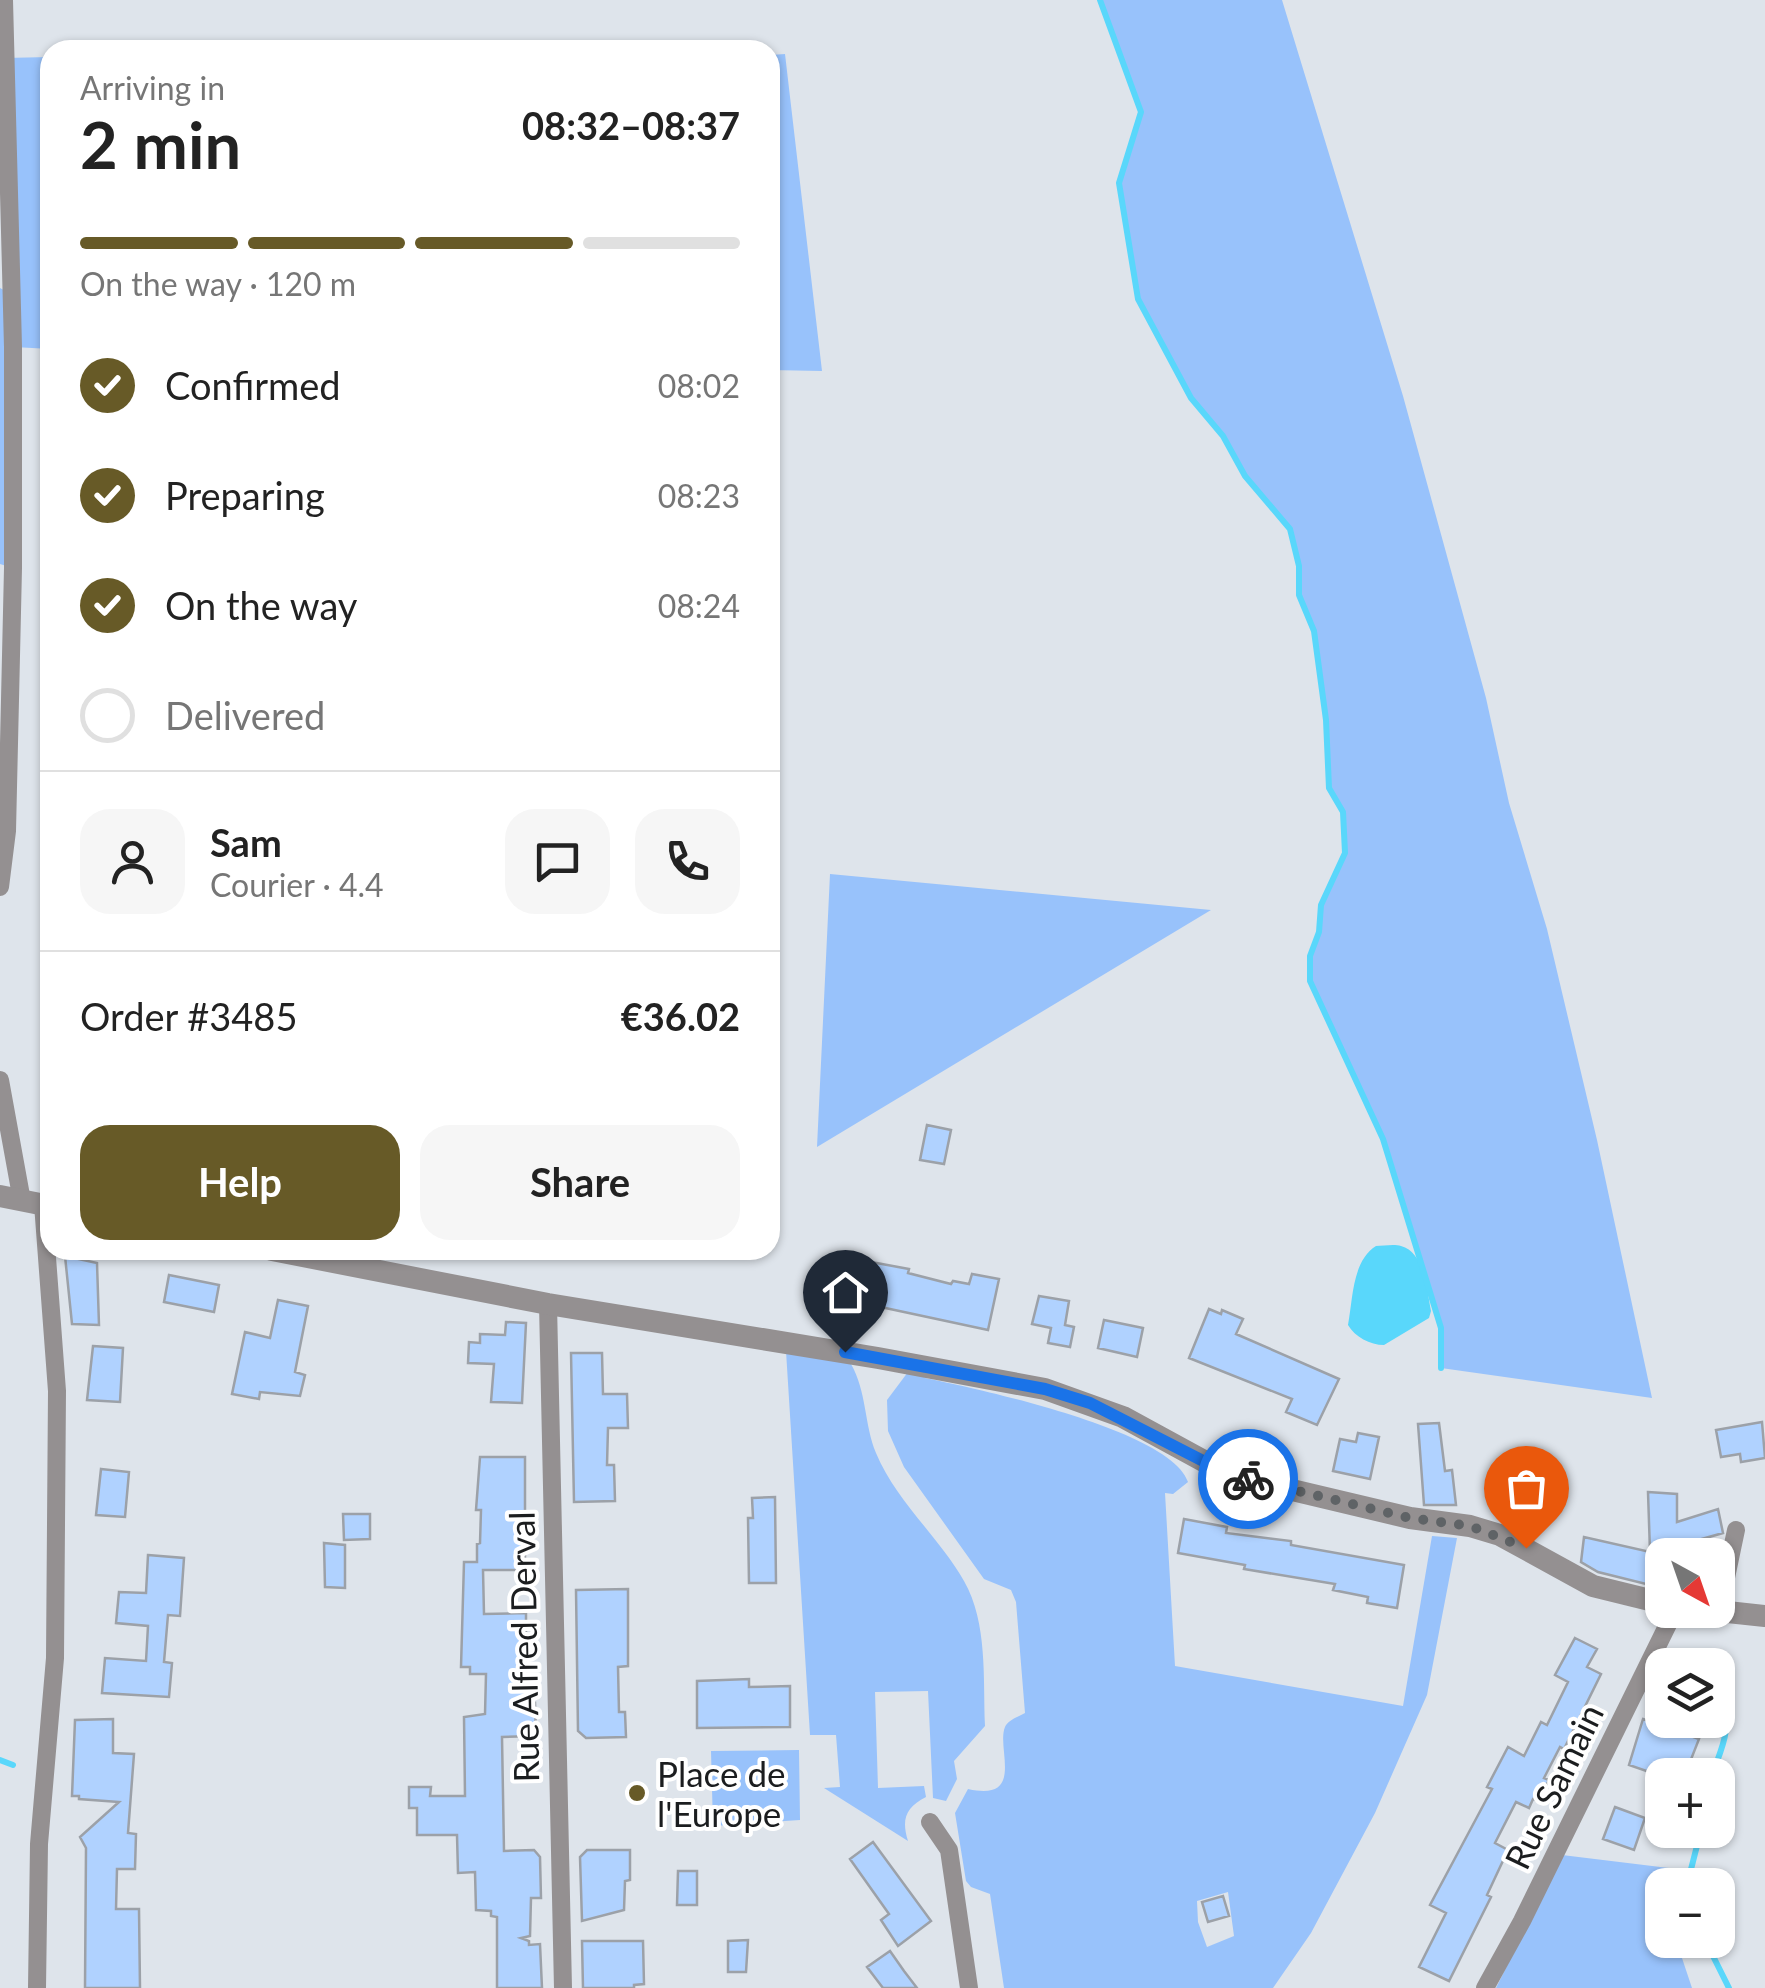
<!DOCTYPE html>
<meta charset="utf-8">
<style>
body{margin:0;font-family:Lato,sans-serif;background:#f6f6f6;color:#222;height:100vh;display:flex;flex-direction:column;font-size:38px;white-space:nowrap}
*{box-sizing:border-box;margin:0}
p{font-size:32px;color:#767676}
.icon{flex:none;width:55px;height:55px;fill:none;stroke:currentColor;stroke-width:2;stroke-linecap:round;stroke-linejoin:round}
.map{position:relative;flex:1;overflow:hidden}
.side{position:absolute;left:40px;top:40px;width:740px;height:1220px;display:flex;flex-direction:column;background:#fff;border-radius:30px;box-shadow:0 2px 8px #0004}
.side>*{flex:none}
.needle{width:65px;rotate:140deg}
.controls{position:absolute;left:1645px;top:1538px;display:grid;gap:20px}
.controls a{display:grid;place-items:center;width:90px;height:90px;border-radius:20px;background:#fff;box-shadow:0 2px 8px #0004;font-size:50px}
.pin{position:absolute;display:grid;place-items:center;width:85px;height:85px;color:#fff;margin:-102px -42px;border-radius:50% 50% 50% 0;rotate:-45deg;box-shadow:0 0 10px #0007}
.pin .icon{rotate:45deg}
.courier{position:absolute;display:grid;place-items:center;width:100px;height:100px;margin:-50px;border:8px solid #1a73e8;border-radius:50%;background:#fff;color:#222;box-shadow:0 2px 12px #0007}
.head em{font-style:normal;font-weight:700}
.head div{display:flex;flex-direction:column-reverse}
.head{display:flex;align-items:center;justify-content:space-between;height:170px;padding:0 40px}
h1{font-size:65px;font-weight:700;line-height:75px}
.bar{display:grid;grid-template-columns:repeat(4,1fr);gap:15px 10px;align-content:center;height:120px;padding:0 40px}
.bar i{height:12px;border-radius:8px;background:#e0e0e0}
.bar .selected{background:#675a27}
.bar p{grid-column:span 4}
.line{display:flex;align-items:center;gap:25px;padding:0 40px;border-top:2px solid #e0e0e0}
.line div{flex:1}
.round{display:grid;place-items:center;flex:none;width:105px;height:105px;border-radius:30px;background:#f6f6f6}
ol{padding:0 40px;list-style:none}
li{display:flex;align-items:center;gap:30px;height:110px}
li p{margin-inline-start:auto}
li .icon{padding:10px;border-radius:50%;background:#675a27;color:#fff;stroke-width:4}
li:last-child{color:#767676}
li i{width:55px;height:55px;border:5px solid #e0e0e0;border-radius:50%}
.action{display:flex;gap:20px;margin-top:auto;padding:20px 40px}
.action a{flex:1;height:115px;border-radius:30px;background:#675a27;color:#fff;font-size:40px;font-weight:700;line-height:115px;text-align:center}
.action a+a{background:#f6f6f6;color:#222}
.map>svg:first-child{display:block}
.green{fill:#98c2fb;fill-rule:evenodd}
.water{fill:#59d7fb}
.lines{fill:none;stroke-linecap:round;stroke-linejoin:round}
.stream{stroke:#59d7fb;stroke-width:6}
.building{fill:#b0d2ff;stroke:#9ca1a8;stroke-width:2.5}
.minor{stroke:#949091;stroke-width:18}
.tertiary{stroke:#949091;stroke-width:22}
.done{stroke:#5f6366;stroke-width:10;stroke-dasharray:0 18}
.route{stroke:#1a73e8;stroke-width:12}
.poi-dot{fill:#675a27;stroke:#fff;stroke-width:4}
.labels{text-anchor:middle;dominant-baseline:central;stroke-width:8;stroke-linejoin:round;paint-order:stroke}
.street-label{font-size:35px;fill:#1b1d1f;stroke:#fff}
.poi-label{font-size:35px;fill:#1b1d1f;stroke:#fff;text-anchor:start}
</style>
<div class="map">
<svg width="1765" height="1988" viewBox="0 0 1765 1988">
<rect width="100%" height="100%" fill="#dee4eb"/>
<path class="green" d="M 1100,0 L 1282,0 L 1403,396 L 1486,698 L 1509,803 L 1547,929 L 1597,1140 L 1652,1398 L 1441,1368 L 1441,1328 L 1383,1139 L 1310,981 L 1310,956 L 1319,932 L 1321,905 L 1345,853 L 1343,812 L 1329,788 L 1326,720 L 1314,631 L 1299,595 L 1299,566 L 1290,529 L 1245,476 L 1223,436 L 1191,398 L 1138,299 L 1119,183 L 1141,112 Z
M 785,54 L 822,371 L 770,370 L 770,55 Z
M 50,57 L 50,349 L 14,347 L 13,568 L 0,564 L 0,288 L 11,294 L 4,58 Z
M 830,874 L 1211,910 L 817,1147 Z
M 786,1351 L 851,1364 C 867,1392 864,1424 876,1453 C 896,1501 939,1537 964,1581 C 988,1623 983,1679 985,1726 L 954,1761 L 957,1779 L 946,1801 L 933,1798 L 928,1691 L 875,1692 L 878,1788 L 924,1786 L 926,1797 C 906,1807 901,1819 908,1841 L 824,1788 L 840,1787 L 836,1735 L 810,1735 Z
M 908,1372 L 921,1372 L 925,1378 C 978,1389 1171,1430 1188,1482 L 1173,1494 L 1165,1493 L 1175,1666 L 1403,1706 L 1432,1536 L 1457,1538 L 1427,1695 L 1375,1813 L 1311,1933 L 1273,1988 L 1004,1988 L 990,1894 L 971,1887 L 966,1881 L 955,1813 L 968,1789 C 1026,1802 996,1748 1005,1727 C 1008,1720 1018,1717 1025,1713 L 1016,1602 L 1011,1590 L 984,1579 L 904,1467 L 888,1431 L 887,1400 ZM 1228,1892 L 1234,1936 L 1207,1947 L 1198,1922 L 1197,1901 Z
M 799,1750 L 800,1820 L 713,1826 L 711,1751 Z
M 1562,1855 L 1685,1870 L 1681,1885 L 1662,1885 L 1662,1940 L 1676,1940 L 1692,1988 L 1496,1988 Z"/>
<path class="water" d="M 1376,1246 C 1383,1246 1394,1244 1401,1246 C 1425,1252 1427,1292 1431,1311 L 1429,1318 L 1384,1345 C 1370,1345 1355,1337 1348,1325 C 1353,1299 1352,1261 1376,1246 Z"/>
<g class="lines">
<path class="stream" d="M 1100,0 L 1141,112 L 1119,183 L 1138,299 L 1191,398 L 1223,436 L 1245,476 L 1290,529 L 1299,566 L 1299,595 L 1314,631 L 1326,720 L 1329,788 L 1343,812 L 1345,853 L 1321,905 L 1319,932 L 1310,956 L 1310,981 L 1383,1139 L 1441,1328 L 1441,1368
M 1665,1661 L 1672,1665
M 0,1760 L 13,1765
M 1712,1775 C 1721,1749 1735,1725 1718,1700
M 1687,1885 L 1701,1830
M 1705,1940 L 1729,1988"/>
</g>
<path class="building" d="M 927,1125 L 951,1130 L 944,1164 L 920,1160 Z
M 65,1256 L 97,1263 L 99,1325 L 72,1324 Z
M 855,1259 L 909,1269 L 908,1273 L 951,1284 L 953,1281 L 969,1284 L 972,1274 L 999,1279 L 988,1330 L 848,1300 Z
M 169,1275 L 219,1285 L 214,1312 L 164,1302 Z
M 1039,1296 L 1069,1301 L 1065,1325 L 1074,1327 L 1070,1347 L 1048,1343 L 1051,1328 L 1032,1324 Z
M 278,1300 L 308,1306 L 295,1372 L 305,1375 L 300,1396 L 260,1392 L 259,1399 L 232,1394 L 245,1332 L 270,1338 Z
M 1209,1309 L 1221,1314 L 1222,1310 L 1243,1319 L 1236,1334 L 1339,1379 L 1317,1425 L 1286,1412 L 1292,1399 L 1189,1358 Z
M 1104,1320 L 1143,1328 L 1137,1357 L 1098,1348 Z
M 506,1322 L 526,1323 L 522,1403 L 491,1402 L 494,1364 L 468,1363 L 469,1342 L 480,1343 L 480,1334 L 505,1335 Z
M 93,1346 L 123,1348 L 120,1402 L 87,1400 Z
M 571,1353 L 602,1353 L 603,1394 L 627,1394 L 628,1428 L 608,1428 L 607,1465 L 614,1465 L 615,1501 L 574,1502 Z
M 1762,1422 L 1765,1458 L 1741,1462 L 1740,1454 L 1721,1457 L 1716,1430 Z
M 1439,1423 L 1445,1471 L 1452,1470 L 1456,1505 L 1424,1505 L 1418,1424 Z
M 1358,1433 L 1379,1437 L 1370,1479 L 1333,1471 L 1340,1439 L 1356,1442 Z
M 480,1457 L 525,1457 L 525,1570 L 483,1570 L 484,1614 L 526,1613 L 526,1704 L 535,1703 L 536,1736 L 502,1737 L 504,1851 L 534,1850 L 540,1857 L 541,1898 L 531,1898 L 530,1936 L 521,1938 L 529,1941 L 529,1945 L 540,1944 L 542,1988 L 497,1988 L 497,1917 L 491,1916 L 491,1911 L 476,1910 L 475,1872 L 458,1873 L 457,1835 L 417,1835 L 417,1808 L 409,1808 L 409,1787 L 431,1787 L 430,1796 L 465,1796 L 464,1717 L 485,1714 L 486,1674 L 470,1674 L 470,1667 L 461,1667 L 464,1562 L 477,1562 L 477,1544 L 480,1543 L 481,1510 L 476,1510 Z
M 101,1469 L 129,1472 L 125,1517 L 96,1515 Z
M 1648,1492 L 1677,1494 L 1677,1522 L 1718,1509 L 1723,1533 L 1652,1553 L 1662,1555 L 1662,1588 L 1598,1572 L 1581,1562 L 1584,1537 L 1650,1552 Z
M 775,1497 L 776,1583 L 749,1583 L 748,1518 L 753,1518 L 752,1498 Z
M 343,1514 L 370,1514 L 370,1539 L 344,1540 Z
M 1184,1519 L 1227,1527 L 1226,1533 L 1291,1541 L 1291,1545 L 1404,1565 L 1397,1608 L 1367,1603 L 1368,1597 L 1333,1590 L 1335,1584 L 1244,1569 L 1245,1565 L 1178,1553 Z
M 324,1543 L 345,1545 L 345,1588 L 325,1587 Z
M 148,1555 L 184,1558 L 180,1616 L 168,1615 L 164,1662 L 172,1663 L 169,1697 L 102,1693 L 105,1658 L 146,1661 L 148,1626 L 116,1623 L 119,1592 L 146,1593 Z
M 628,1589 L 628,1666 L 618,1667 L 619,1712 L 625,1712 L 626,1737 L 586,1738 L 578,1731 L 576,1590 Z
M 1575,1638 L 1597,1649 L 1587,1667 L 1601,1674 L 1564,1749 L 1560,1747 L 1544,1778 L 1549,1780 L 1538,1801 L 1533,1799 L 1529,1808 L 1516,1802 L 1495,1843 L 1508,1850 L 1487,1895 L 1491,1897 L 1449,1981 L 1419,1967 L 1446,1913 L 1430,1905 L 1492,1789 L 1487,1787 L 1508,1747 L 1524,1756 L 1541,1722 L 1547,1725 L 1568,1682 L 1555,1675 Z
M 749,1679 L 749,1687 L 790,1686 L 790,1727 L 697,1728 L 697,1681 Z
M 113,1719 L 113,1753 L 134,1754 L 128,1833 L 136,1834 L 135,1869 L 117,1869 L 116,1909 L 139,1909 L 140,1988 L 85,1988 L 86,1848 L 80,1837 L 119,1802 L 79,1799 L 79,1796 L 72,1796 L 75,1720 Z
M 1643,1719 L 1699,1739 L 1690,1762 L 1674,1760 L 1668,1775 L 1658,1775 L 1629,1765 Z
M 1615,1807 L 1645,1818 L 1634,1850 L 1603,1839 Z
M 873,1842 L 931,1921 L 898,1946 L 881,1920 L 889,1914 L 850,1859 Z
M 587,1850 L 630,1850 L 630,1880 L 625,1881 L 624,1910 L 582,1921 L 580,1857 Z
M 678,1871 L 697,1871 L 697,1905 L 677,1905 Z
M 1223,1896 L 1229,1916 L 1208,1922 L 1202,1902 Z
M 748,1940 L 746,1972 L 728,1972 L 728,1941 Z
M 582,1941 L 643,1941 L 644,1984 L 634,1985 L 634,1988 L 583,1988 Z
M 890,1951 L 904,1971 L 917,1988 L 883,1988 L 867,1967 Z"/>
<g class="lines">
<path class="minor" d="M 0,887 L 7,831 L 13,568 L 13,347 L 4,0
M 0,1080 L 22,1201
M 548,1304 L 563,1988
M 1719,1611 L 1736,1530
M 930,1822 L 949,1850 L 969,1988
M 37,1988 L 39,1844 L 55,1658 L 57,1391 L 43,1204
M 1485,1988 L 1522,1921 L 1675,1610"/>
<path class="tertiary" d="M 0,1196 L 50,1206
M 272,1250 L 548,1304 L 878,1358 L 1045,1389 L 1123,1417 L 1211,1465 L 1250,1480 L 1410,1518 L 1470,1526 L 1500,1535 L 1593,1586 L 1662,1603
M 1709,1610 L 1765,1616"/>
</g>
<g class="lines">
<path class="done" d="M 1248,1479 L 1410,1518 L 1470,1526 L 1526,1548"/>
<path class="route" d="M 845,1352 L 1045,1389 L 1090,1403 L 1211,1465 L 1248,1479"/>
</g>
<circle class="poi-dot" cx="637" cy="1793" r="10"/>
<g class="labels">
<g class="street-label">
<text transform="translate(523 1647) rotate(-91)">Rue Alfred Derval</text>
<text transform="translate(1553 1786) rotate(-64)">Rue Samain</text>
</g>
<g class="poi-label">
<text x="657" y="1773">Place de<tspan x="657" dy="40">l'Europe</tspan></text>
</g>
</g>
</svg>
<div class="controls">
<a><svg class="needle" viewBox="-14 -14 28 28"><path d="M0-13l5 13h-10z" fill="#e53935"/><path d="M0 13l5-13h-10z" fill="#767676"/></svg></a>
<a><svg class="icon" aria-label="layers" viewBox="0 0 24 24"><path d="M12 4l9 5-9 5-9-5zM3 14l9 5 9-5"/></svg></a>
<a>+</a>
<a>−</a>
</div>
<div class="pin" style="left:1526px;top:1548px;background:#ea580c"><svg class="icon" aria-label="bag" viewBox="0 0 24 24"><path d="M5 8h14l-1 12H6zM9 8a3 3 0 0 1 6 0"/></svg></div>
<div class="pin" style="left:845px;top:1352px;background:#1f2937"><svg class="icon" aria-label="home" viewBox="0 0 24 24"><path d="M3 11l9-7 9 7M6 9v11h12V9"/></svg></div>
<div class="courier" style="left:1248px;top:1479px"><svg class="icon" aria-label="bike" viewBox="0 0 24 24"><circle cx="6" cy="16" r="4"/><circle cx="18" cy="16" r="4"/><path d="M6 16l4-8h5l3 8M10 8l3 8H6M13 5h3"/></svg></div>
<section class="side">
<div class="head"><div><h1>2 min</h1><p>Arriving in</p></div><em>08:32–08:37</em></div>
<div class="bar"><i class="selected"></i><i class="selected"></i><i class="selected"></i><i></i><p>On the way · 120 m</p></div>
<ol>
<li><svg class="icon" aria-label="check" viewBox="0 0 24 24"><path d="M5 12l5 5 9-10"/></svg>Confirmed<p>08:02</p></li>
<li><svg class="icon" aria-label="check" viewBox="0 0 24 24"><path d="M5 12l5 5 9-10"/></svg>Preparing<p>08:23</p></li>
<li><svg class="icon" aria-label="check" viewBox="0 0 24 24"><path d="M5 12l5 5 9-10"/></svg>On the way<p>08:24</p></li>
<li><i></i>Delivered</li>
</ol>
<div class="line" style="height:180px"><a class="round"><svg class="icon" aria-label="person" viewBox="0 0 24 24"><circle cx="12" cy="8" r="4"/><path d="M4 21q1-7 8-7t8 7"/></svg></a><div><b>Sam</b><p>Courier · 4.4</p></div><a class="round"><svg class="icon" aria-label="chat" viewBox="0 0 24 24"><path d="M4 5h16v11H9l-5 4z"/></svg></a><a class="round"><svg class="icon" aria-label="phone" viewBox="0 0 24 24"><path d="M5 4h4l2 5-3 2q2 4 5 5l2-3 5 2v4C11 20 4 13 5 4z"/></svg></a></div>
<div class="line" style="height:130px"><div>Order #3485</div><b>€36.02</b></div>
<div class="action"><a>Help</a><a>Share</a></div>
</section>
</div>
